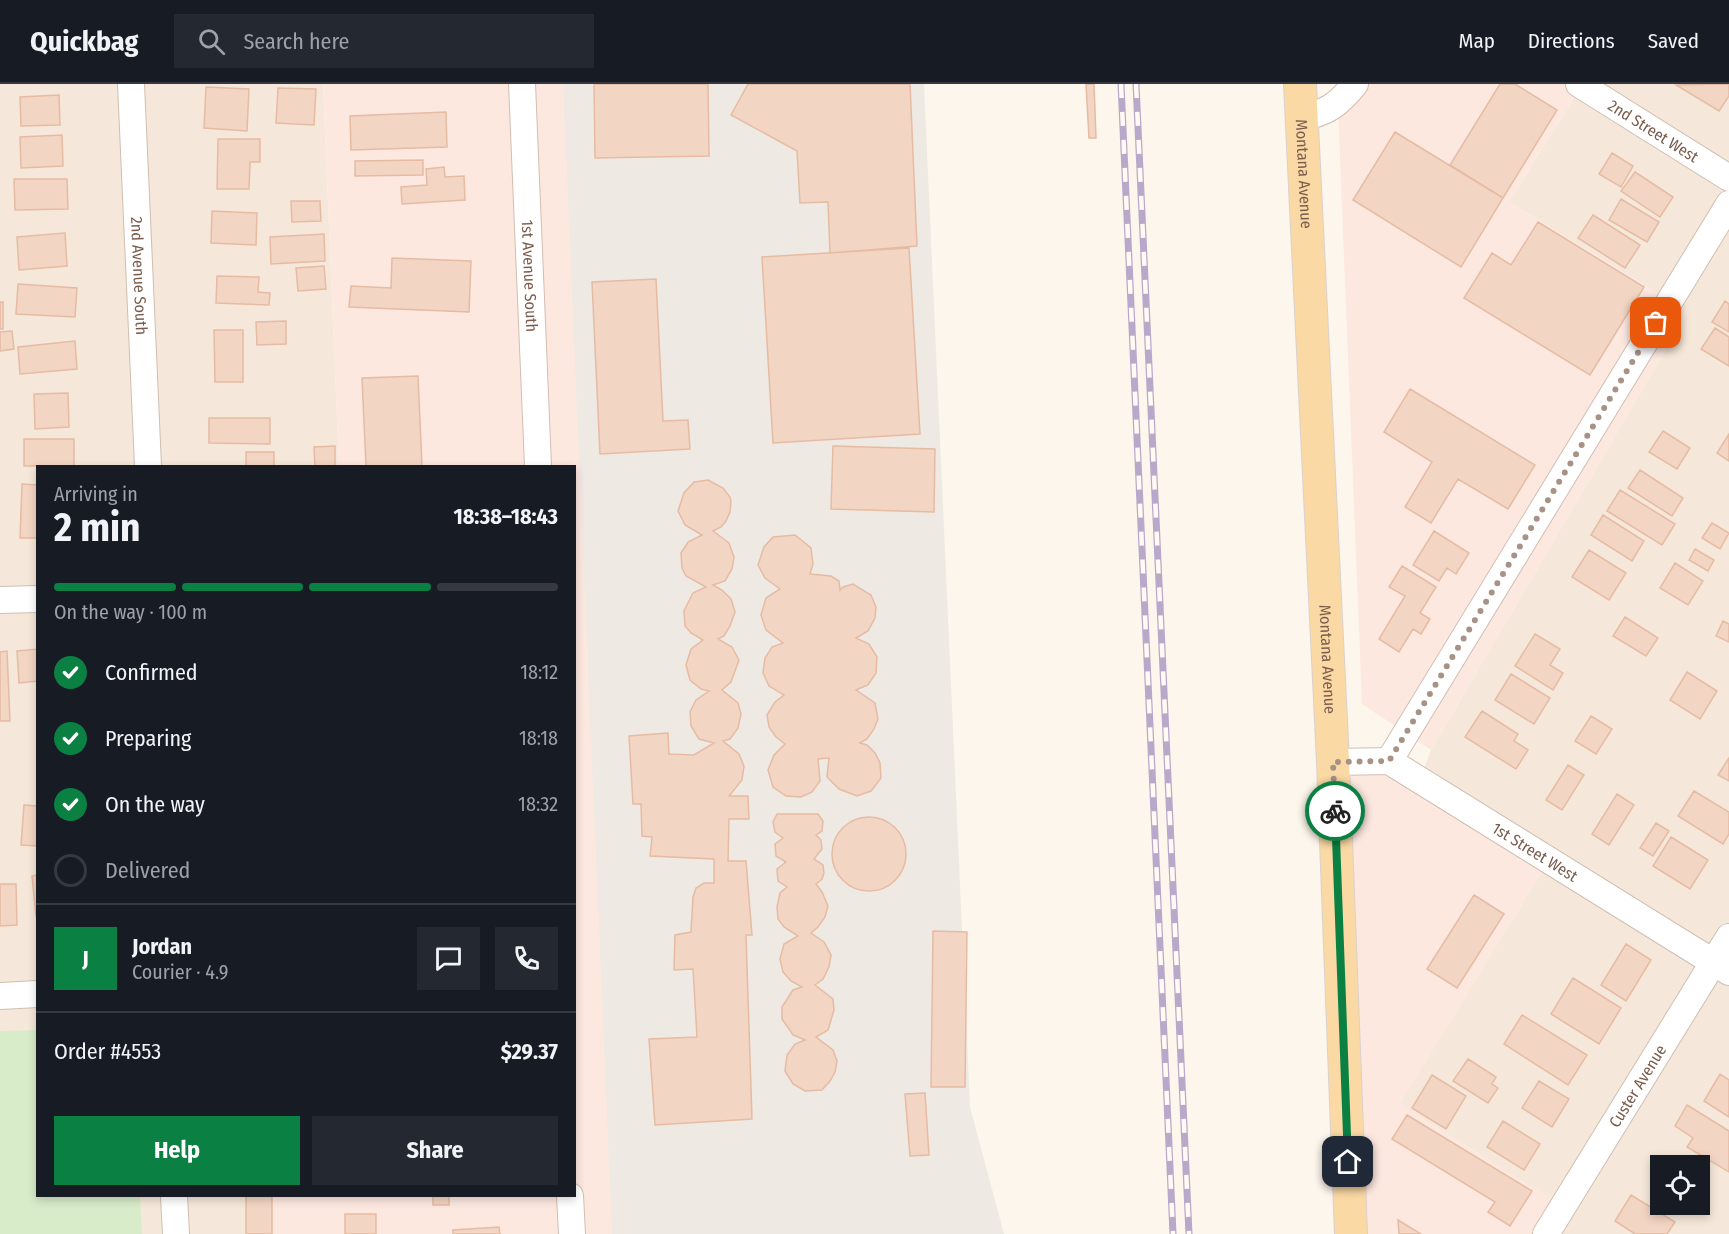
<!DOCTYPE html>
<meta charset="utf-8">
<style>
body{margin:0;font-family:"Fira Sans Condensed",sans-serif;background:#242831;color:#f1f3f6;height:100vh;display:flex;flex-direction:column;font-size:22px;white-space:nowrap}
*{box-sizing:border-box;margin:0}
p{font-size:20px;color:#9ea1a6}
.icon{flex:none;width:33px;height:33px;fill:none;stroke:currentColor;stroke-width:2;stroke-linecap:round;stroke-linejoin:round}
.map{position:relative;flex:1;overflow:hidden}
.sheet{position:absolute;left:36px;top:381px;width:540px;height:732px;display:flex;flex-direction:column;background:#171b24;border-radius:0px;box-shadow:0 3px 9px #0003}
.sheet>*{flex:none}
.fabs{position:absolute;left:1650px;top:1071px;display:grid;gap:12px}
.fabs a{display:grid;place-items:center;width:60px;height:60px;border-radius:0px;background:#171b24;box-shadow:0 3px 9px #0003;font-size:30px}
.pin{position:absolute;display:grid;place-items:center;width:51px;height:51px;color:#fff;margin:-26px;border-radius:12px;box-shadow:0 3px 9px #0006}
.courier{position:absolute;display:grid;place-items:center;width:60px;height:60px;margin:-30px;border:4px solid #0b8043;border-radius:50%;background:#fff;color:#222;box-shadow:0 2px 8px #0007}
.head em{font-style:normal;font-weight:700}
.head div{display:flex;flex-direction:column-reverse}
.head{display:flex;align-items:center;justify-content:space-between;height:102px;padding:0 18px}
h1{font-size:39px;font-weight:700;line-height:45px}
.bar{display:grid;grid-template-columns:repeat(4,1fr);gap:9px 6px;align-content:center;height:72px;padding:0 18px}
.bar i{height:8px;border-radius:4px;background:#363941}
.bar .current{background:#0b8043}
.bar p{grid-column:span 4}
.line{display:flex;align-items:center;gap:15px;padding:0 18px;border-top:2px solid #363941}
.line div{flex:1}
.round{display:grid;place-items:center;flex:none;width:63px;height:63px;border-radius:0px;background:#242831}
ol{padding:0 18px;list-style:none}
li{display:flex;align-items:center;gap:18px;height:66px}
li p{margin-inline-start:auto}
li .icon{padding:6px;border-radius:50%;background:#0b8043;color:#fff;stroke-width:4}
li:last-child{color:#9ea1a6}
li i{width:33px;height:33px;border:3px solid #363941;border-radius:50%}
.cta{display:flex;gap:12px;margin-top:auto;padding:12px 18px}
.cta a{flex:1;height:69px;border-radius:0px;background:#0b8043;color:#fff;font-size:24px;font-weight:700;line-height:69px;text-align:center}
.cta a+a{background:#242831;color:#f1f3f6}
header{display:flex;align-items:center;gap:36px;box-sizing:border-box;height:84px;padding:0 30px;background:#171b24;border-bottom:2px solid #363941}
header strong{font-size:28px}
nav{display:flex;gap:33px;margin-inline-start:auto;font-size:21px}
.search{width:420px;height:54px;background:#242831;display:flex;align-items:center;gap:15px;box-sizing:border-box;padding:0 21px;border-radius:0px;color:#9ea1a6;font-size:22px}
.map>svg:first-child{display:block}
.residential{fill:#f5e8da;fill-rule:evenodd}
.commercial{fill:#fde8e0}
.industrial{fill:#efe9e4}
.green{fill:#d8ecc9}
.building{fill:#f3d5c3;stroke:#e6bba3;stroke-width:1.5}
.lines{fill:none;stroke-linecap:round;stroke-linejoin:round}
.minor-casing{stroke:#d1beb0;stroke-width:28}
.major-casing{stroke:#dad1cd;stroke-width:34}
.minor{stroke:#fff;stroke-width:26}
.major{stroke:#fbd9a5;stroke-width:32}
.rail-casing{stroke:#b9a8c9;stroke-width:7}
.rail{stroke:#fffaf3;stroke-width:4.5;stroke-dasharray:14;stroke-linecap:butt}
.done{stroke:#a89285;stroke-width:6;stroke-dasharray:0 10.8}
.route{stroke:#0b8043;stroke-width:8}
.labels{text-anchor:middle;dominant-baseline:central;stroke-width:5;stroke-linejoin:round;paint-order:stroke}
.street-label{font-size:16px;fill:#7a5c4d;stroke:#fffaf3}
</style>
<header>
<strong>Quickbag</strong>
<div class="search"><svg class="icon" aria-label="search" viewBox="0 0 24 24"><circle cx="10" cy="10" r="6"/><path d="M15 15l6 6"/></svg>Search here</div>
<nav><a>Map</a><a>Directions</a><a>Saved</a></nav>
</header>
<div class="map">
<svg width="1729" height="1150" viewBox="0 0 1729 1150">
<rect width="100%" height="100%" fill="#fdf6ec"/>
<path class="residential" d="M 0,0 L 323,0 L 339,382 L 38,382 L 38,1112 L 266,1112 L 268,1150 L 0,1150 Z
M 1579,0 L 1729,0 L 1729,1150 L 1534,1150 L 1399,1020 L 1549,776 L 1420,696 L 1431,666 L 1688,228 L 1509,118 L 1581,2 ZM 1660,1082 L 1700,1082 L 1700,1120 L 1660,1120 Z"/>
<path class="commercial" d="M 323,0 L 565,0 L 618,1150 L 268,1150 L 266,1112 L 574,1112 L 574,382 L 339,382 Z
M 1337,0 L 1579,0 L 1581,2 L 1509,118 L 1688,228 L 1431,666 L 1362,620 Z
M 1389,677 L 1549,776 L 1400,1020 L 1553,1116 L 1534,1150 L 1352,1150 L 1333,678 Z"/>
<path class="industrial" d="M 563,0 L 924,0 L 970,1023 L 1004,1150 L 612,1150 Z"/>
<path class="green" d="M 37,946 L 38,1112 L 140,1112 L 142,1150 L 0,1150 L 0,947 Z"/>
<path class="building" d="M 594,0 L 708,0 L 709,72 L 595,74 Z
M 748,0 L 910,0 L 917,162 L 830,169 L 828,118 L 800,119 L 797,67 L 731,31 Z
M 1086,0 L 1094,0 L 1096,54 L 1089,54 Z
M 1500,0 L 1515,0 L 1557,26 L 1503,114 L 1450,81 Z
M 1729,0 L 1729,12 L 1719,27 L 1676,1 Z
M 206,3 L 249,5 L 247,47 L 204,44 Z
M 278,4 L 316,5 L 314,41 L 276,39 Z
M 59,11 L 60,41 L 21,42 L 20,13 Z
M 446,28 L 447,63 L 351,66 L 350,32 Z
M 1395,48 L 1503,114 L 1461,183 L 1353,116 Z
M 62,51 L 63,82 L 21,84 L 20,53 Z
M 218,55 L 260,55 L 260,78 L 250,78 L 249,105 L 217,105 Z
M 1612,69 L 1633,82 L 1621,103 L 1599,90 Z
M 423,76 L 423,91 L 355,92 L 355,77 Z
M 444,83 L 445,93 L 464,92 L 465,116 L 402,120 L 401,103 L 427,101 L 426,85 Z
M 1635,88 L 1673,113 L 1660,133 L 1621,107 Z
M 14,95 L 67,95 L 68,125 L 15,126 Z
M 1621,115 L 1659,138 L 1647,158 L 1609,136 Z
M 291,117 L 320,117 L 321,137 L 292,138 Z
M 212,127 L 257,129 L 256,161 L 211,159 Z
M 1593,131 L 1640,161 L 1625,184 L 1578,154 Z
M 1538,138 L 1644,203 L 1590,291 L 1464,214 L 1492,169 L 1511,181 Z
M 65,149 L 67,182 L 19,186 L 17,153 Z
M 324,150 L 325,177 L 271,180 L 270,153 Z
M 909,164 L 920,350 L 773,359 L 762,173 Z
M 392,174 L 471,177 L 469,228 L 349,223 L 351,202 L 391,204 Z
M 324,182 L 326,205 L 298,207 L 296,184 Z
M 217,192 L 259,193 L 258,208 L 270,209 L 269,221 L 216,219 Z
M 656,195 L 663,337 L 688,336 L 690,365 L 600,370 L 592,198 Z
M 18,200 L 77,204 L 75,233 L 16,230 Z
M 1725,217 L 1729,220 L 1729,248 L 1712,238 Z
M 0,218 L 3,218 L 3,245 L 0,245 Z
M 286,237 L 286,260 L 257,261 L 256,238 Z
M 1715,244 L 1729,253 L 1729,282 L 1701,265 Z
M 214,246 L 243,246 L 243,298 L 215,298 Z
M 12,247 L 14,265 L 0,267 L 0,248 Z
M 75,257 L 77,285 L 20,290 L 18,263 Z
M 418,292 L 422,382 L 366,382 L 362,294 Z
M 1410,305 L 1535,381 L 1508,425 L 1458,395 L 1431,439 L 1405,423 L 1432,378 L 1384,348 Z
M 68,309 L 69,343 L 35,345 L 34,310 Z
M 209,334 L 270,334 L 270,360 L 209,359 Z
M 1663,347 L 1690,364 L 1677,385 L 1649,368 Z
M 1729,350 L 1729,377 L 1717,369 Z
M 24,355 L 74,355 L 74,382 L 24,382 Z
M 335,362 L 335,382 L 315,382 L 314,363 Z
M 833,362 L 935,365 L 934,428 L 831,425 Z
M 246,368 L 274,368 L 274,382 L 246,382 Z
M 1640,386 L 1683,414 L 1672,432 L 1628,404 Z
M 708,396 L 723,404 L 730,413 L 731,417 L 730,428 L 726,437 L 721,443 L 713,447 L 729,459 L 734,473 L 732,485 L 725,497 L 713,501 L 722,506 L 731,515 L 735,528 L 730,542 L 724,552 L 718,555 L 732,563 L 739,576 L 731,598 L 722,606 L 738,619 L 741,630 L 738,644 L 730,655 L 723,657 L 739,670 L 744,682 L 742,696 L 729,712 L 748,712 L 749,735 L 729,735 L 728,777 L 746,777 L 752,851 L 746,851 L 752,1035 L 655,1041 L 649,955 L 697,953 L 693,885 L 674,886 L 675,851 L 691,848 L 693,813 L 696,804 L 704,799 L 714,799 L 714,775 L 650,772 L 652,753 L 642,752 L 641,720 L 633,720 L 629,652 L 668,649 L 669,670 L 694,671 L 714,659 L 699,655 L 691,642 L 690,628 L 696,616 L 709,607 L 701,605 L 690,596 L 686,581 L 691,565 L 703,556 L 691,549 L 685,542 L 684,527 L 693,509 L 706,503 L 686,492 L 682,484 L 681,469 L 688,458 L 702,451 L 685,441 L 678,427 L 684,409 L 694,398 Z
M 22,400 L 38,401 L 38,454 L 20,454 Z
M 1620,406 L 1675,440 L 1662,461 L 1607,427 Z
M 1603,431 L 1644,457 L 1632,477 L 1591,451 Z
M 1712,439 L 1729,449 L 1720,465 L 1702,454 Z
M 1434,447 L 1469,469 L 1456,490 L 1447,484 L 1439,497 L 1413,481 Z
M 795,451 L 811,464 L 813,480 L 810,490 L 831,492 L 839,497 L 840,506 L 843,503 L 853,500 L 871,511 L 876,523 L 875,534 L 868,547 L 856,554 L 869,560 L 877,573 L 876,589 L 868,601 L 856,606 L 875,619 L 878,635 L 874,645 L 867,655 L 860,659 L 867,661 L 875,669 L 880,679 L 881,694 L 871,707 L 857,712 L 839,705 L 827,693 L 829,674 L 818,675 L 820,697 L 812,708 L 801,713 L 786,712 L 773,703 L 768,686 L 774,671 L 785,660 L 776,653 L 769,643 L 767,631 L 775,618 L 784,611 L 769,602 L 763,589 L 765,574 L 772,563 L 783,559 L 766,546 L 761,531 L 766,514 L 780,505 L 765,494 L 758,481 L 764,463 L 773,453 Z
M 1695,465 L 1714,476 L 1708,487 L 1689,476 Z
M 1589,466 L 1626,489 L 1609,516 L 1572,493 Z
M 1675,479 L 1703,497 L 1688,521 L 1660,504 Z
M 1402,482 L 1436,503 L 1420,529 L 1430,535 L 1421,550 L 1413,545 L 1399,568 L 1379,555 L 1405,512 L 1389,503 Z
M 1625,533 L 1658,554 L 1646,572 L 1613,552 Z
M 1723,537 L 1729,540 L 1729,558 L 1716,552 Z
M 1535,550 L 1560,565 L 1550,581 L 1563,589 L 1553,606 L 1515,582 Z
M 38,565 L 38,597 L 19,599 L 17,567 Z
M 7,567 L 10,637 L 0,637 L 0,568 Z
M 1687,588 L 1717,607 L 1700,635 L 1670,616 Z
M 1511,590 L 1550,614 L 1534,640 L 1495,616 Z
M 1482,627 L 1518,650 L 1514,657 L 1528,666 L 1516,685 L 1465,653 Z
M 1591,632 L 1612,645 L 1596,670 L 1575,657 Z
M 1729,674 L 1729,697 L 1718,691 Z
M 1568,681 L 1584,691 L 1562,726 L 1546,716 Z
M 1694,707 L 1729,728 L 1729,750 L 1723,760 L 1678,732 Z
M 1617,710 L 1634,721 L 1609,761 L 1592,750 Z
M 24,721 L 38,722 L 38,762 L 21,761 Z
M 777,730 L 818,730 L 823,737 L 822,747 L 816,751 L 821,756 L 822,765 L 814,775 L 823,781 L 824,789 L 822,795 L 816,800 L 822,808 L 828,822 L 825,833 L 818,843 L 811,849 L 824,858 L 831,871 L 829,883 L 823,895 L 815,901 L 833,915 L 834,926 L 828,946 L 816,953 L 833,966 L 837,977 L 835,988 L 830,997 L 822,1006 L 805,1007 L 793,1000 L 785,987 L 787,971 L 795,960 L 805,956 L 793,951 L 782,935 L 782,923 L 793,906 L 802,903 L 791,897 L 783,888 L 780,875 L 784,860 L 798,852 L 784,843 L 778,835 L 777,823 L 780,809 L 787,803 L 778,797 L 777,785 L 786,778 L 776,772 L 775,760 L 783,754 L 775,748 L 773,738 Z
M832 770a37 37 0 1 1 74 0a37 37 0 1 1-74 0Z
M 1656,739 L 1669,747 L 1653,772 L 1640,764 Z
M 1671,753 L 1708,776 L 1690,805 L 1653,782 Z
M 38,791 L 38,832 L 36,832 L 32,792 Z
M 0,800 L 16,800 L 17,841 L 0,842 Z
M 1474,811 L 1504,830 L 1457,904 L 1427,885 Z
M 933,847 L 967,848 L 965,1003 L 931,1003 Z
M 1626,860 L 1651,876 L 1626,917 L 1601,901 Z
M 1573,894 L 1621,924 L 1599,960 L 1551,930 Z
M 1522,931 L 1587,971 L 1568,1001 L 1504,960 Z
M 1468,975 L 1496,993 L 1492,1000 L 1498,1004 L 1488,1019 L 1453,997 Z
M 1720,990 L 1729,996 L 1729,1033 L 1704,1017 Z
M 1432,991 L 1466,1012 L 1446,1045 L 1412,1024 Z
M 1539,997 L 1569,1015 L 1552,1043 L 1522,1024 Z
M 925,1009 L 929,1071 L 910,1072 L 905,1010 Z
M 1687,1021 L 1729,1047 L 1729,1088 L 1687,1063 L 1693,1054 L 1675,1042 Z
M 1407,1031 L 1532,1107 L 1510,1142 L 1488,1128 L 1495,1118 L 1392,1055 Z
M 1503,1037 L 1540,1060 L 1524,1086 L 1487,1063 Z
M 1631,1111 L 1675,1138 L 1667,1150 L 1635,1150 L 1615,1137 Z
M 246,1112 L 272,1112 L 272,1150 L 246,1150 Z
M 433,1112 L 449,1112 L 449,1121 L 433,1121 Z
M 345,1130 L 376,1130 L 376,1150 L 345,1150 Z
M 1398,1136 L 1421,1150 L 1399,1150 Z
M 499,1143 L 500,1150 L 453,1150 L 453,1146 Z"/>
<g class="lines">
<g class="minor-casing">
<g id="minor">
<path id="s1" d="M 131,0 L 148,382"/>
<path id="s2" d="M 522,0 L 538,382"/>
<path id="s3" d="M 1579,0 L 1729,94"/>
<path d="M 1301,33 C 1326,30 1339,20 1355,0"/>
<path d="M 0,516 L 38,515"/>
<path d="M 1389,677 L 1729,120"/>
<path id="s4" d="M 1333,678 L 1389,677 L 1729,888"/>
<path d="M 0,912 L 38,910"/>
<path d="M 174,1112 L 176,1150"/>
<path d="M 570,1112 L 572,1150"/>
<path id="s5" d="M 1546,1150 L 1729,853"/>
</g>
</g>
<g class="major-casing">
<g id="major">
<path id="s6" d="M 1300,0 L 1333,678 L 1351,1150"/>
</g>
</g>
<use href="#minor" class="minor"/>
<use href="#major" class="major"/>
<g class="rail-casing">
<path id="rail" d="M 1121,0 L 1173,1150
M 1136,0 L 1189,1150"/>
</g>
<use href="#rail" class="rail"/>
</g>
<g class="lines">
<path class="done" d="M 1335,727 L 1333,678 L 1389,677 L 1656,239"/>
<path class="route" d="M 1335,727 L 1348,1078"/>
</g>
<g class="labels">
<g class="street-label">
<text stroke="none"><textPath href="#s3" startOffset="88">2nd Street West</textPath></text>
<text stroke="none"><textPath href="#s6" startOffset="90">Montana Avenue</textPath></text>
<text stroke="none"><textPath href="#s1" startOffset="192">2nd Avenue South</textPath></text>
<text stroke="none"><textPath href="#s2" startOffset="192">1st Avenue South</textPath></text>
<text stroke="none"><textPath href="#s6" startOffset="576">Montana Avenue</textPath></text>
<text stroke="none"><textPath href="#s4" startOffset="228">1st Street West</textPath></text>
<text stroke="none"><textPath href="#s5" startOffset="174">Custer Avenue</textPath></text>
</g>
</g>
</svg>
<div class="fabs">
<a><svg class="icon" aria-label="locate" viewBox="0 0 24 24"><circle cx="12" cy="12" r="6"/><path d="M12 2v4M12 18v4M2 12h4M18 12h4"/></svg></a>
</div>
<div class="pin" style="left:1656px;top:239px;background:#ea580c"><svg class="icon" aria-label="bag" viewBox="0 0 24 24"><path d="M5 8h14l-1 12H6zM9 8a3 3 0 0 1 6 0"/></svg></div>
<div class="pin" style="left:1348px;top:1078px;background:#1f2937"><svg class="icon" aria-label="home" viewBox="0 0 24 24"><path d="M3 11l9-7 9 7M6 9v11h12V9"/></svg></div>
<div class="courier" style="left:1335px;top:727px"><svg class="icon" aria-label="bike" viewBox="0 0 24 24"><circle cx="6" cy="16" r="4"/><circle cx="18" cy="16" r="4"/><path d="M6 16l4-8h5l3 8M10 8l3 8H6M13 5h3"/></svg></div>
<section class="sheet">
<div class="head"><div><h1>2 min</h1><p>Arriving in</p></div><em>18:38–18:43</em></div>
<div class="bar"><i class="current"></i><i class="current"></i><i class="current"></i><i></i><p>On the way · 100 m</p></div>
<ol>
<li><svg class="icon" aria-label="check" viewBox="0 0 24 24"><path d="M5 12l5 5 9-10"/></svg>Confirmed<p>18:12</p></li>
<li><svg class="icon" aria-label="check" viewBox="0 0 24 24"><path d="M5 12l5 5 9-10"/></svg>Preparing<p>18:18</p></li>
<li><svg class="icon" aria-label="check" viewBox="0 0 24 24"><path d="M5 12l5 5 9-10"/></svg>On the way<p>18:32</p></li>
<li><i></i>Delivered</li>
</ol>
<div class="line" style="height:108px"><b class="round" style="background:#0b8043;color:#fff">J</b><div><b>Jordan</b><p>Courier · 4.9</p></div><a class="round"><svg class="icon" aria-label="chat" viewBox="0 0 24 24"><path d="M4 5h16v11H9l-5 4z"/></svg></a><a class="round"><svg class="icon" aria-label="phone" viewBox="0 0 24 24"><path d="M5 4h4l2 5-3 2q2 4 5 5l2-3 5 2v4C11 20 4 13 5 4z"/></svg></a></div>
<div class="line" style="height:78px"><div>Order #4553</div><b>$29.37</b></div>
<div class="cta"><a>Help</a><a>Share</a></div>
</section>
</div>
